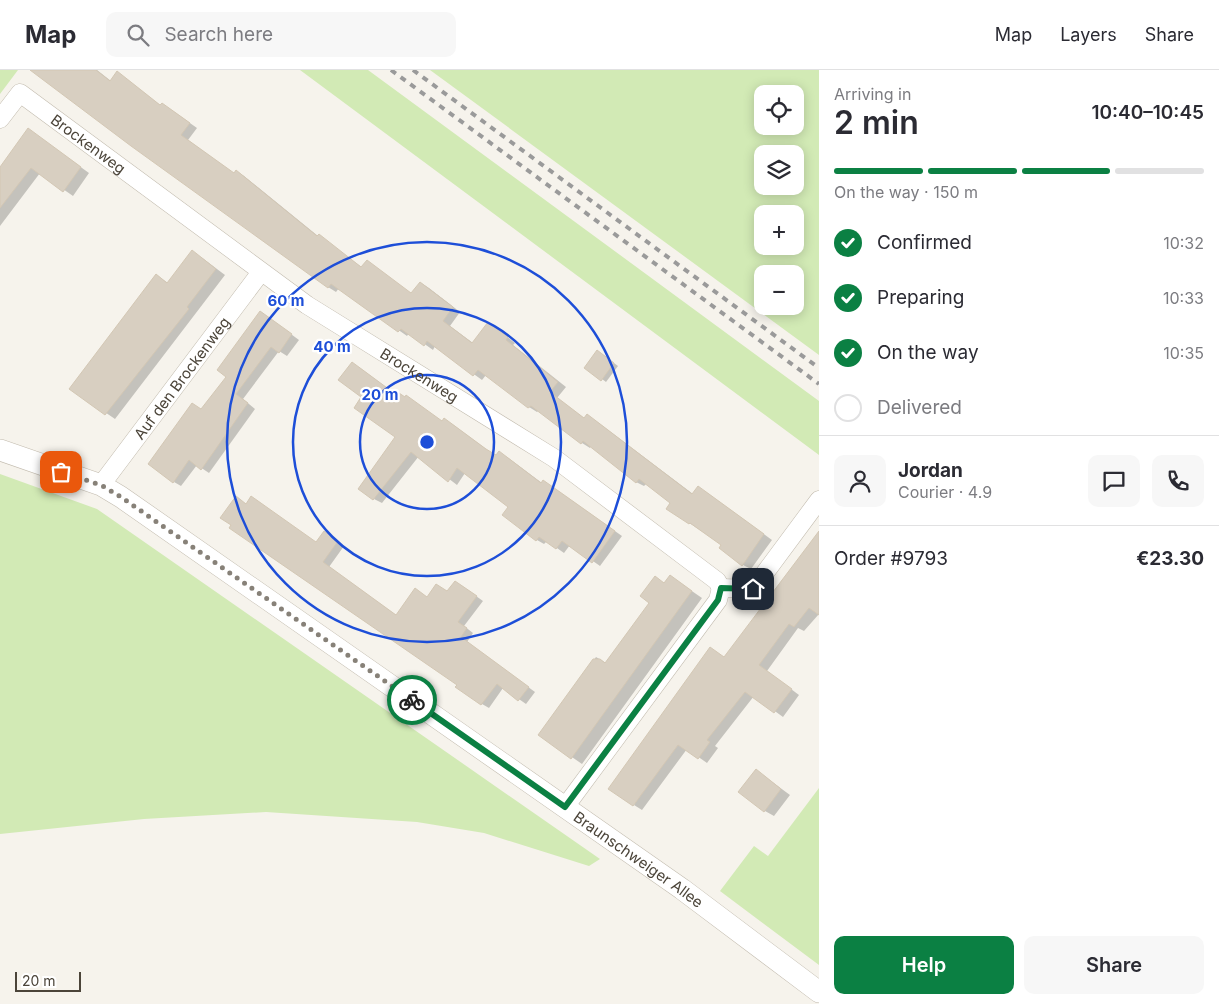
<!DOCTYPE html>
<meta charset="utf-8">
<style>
body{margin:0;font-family:Inter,sans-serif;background:#f7f7f7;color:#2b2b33;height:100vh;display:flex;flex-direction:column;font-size:19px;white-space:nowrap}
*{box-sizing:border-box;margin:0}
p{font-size:16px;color:#7c7c81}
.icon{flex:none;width:28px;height:28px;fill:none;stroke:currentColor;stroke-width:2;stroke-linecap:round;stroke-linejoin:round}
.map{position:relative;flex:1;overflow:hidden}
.drawer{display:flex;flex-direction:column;background:#fff;width:400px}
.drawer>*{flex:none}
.controls{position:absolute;left:754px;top:15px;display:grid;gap:10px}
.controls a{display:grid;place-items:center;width:50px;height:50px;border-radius:10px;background:#fff;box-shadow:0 2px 12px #0003;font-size:25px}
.scale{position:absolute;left:15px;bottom:12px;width:66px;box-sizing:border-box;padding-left:5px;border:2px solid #4b4439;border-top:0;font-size:14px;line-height:18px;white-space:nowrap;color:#4b4439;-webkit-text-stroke:4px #fff;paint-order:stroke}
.pin{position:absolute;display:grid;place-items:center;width:42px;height:42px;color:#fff;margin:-21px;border-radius:10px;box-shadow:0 2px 8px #0006}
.courier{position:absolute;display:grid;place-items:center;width:50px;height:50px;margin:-25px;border:4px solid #0b8043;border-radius:50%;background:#fff;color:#222;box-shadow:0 1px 6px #0007}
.headline em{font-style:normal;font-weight:600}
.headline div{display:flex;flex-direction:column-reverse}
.headline{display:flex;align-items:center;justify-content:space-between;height:85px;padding:0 15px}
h1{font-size:32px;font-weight:600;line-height:38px}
.bar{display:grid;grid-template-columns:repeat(4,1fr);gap:8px 5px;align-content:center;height:60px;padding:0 15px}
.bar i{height:6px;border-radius:4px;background:#e1e1e2}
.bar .current{background:#0b8043}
.bar p{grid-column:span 4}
.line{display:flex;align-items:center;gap:12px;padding:0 15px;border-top:1px solid #e1e1e2}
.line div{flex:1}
.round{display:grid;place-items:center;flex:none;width:52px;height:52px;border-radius:10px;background:#f7f7f7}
ol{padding:0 15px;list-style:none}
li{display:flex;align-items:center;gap:15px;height:55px}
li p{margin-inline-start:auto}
li .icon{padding:5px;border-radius:50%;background:#0b8043;color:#fff;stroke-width:4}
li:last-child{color:#7c7c81}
li i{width:28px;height:28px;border:2px solid #e1e1e2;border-radius:50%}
.cta{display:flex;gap:10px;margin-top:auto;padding:10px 15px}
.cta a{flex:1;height:58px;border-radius:10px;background:#0b8043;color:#fff;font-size:20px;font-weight:600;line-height:58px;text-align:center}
.cta a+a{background:#f7f7f7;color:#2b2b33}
header{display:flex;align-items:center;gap:30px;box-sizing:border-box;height:70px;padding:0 25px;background:#fff;border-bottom:1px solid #e1e1e2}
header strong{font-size:24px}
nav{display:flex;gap:28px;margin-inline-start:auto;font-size:18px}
.search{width:350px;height:45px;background:#f7f7f7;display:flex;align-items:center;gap:12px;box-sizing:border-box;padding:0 18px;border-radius:10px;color:#7c7c81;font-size:19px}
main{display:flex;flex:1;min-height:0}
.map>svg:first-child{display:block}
.green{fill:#d2eab5;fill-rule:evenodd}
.shadow{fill:#0003}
.building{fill:#d8cfc1;stroke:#d3c7b4}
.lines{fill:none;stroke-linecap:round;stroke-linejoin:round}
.minor-casing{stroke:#c2bbae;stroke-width:19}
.tertiary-casing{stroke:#c2bbae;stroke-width:22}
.minor{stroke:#fff;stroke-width:18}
.tertiary{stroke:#fff;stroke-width:21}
.rail{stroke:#9a9a9a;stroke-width:4;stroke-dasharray:6 6;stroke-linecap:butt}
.done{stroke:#878178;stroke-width:5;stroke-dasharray:0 9}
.route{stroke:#0b8043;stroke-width:6}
.ring{fill:none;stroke:#1d4ed8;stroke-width:2.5}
.labels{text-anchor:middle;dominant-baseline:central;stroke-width:4.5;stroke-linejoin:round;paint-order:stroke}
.street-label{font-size:15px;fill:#4b4439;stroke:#fff}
.centre{fill:#1d4ed8;stroke:#fff;stroke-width:2.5}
.ring-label{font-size:15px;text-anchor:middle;font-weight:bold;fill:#1d4ed8;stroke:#fff;stroke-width:4.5;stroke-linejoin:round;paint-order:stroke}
</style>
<header>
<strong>Map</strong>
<div class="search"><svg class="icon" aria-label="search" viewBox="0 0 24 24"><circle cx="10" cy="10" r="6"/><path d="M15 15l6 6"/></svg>Search here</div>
<nav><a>Map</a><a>Layers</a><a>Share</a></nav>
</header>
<main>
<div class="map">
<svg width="819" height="934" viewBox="0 0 819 934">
<rect width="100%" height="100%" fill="#f6f3ec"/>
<path class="green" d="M 0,0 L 18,0 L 0,24 Z
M 300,0 L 368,0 L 819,331 L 819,385 Z
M 430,0 L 819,0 L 819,285 ZM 762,24 L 795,24 L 795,56 L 762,56 ZM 762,84 L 795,84 L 795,116 L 762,116 ZM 762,144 L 795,144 L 795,176 L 762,176 ZM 762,204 L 795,204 L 795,236 L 762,236 Z
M 0,404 L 97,439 L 600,789 L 589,796 L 484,763 L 417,752 L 266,742 L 144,749 L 0,764 Z
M 819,718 L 819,895 L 720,821 L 754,776 L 768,786 Z"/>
<path class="shadow" d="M 44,0 L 97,0 L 111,11 L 125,8 L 161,36 L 170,39 L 197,58 L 188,70 L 234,104 L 236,101 L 244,106 L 318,166 L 363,198 L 412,224 L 421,213 L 429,218 L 460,242 L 450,256 L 473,273 L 496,258 L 515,273 L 513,275 L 566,317 L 557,328 L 585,349 L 596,351 L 693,424 L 706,422 L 772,470 L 751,499 L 743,495 L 723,475 L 668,439 L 672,432 L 647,413 L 644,416 L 636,412 L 591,376 L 590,378 L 582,373 L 539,340 L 537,342 L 529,337 L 486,305 L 482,310 L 435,276 L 433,280 L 409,263 L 407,266 L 339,218 L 336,222 L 328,217 Z
M 29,60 L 89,103 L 73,126 L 40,103 L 0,156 L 0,99 Z
M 201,187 L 225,205 L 115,349 L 71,319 L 156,205 L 168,213 Z
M 261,242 L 299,270 L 287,286 L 279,281 L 243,329 L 255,339 L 209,403 L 197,395 L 181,416 L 174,412 L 202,340 L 228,306 Z
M 602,284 L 618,296 L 606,312 L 602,309 Z
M 360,298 L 395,324 L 443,352 L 452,354 L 494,385 L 497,386 L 499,383 L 507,387 L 542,413 L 551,416 L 622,466 L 600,496 L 570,475 L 564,483 L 547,471 L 544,474 L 537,470 L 510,436 L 465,403 L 457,415 L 419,386 L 382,433 L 374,429 L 397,366 L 363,327 Z
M 247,435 L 317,473 L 331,466 L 344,476 L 329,497 L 397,546 L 428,528 L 462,516 L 483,531 L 464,556 L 473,563 L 467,572 L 535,622 L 526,634 L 503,618 L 489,638 L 482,634 L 457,617 L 458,615 Z
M 819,463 L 819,544 L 804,561 L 798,558 L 767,601 L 799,625 L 783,647 L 754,626 L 715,676 L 718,678 L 707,693 L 687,679 L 642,740 L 634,735 L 725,588 Z
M 670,506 L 702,528 L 582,694 L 540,665 L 596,587 L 606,593 Z
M 756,700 L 790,725 L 774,746 L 765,741 Z"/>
<path class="building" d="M 30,0 L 96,0 L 110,11 L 117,1 L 160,35 L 162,33 L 190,53 L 181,65 L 234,103 L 236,100 L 317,166 L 319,164 L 361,197 L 367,190 L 411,223 L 420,212 L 453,237 L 443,251 L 472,273 L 488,252 L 508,267 L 506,270 L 558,312 L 550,322 L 584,348 L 587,344 L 692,424 L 698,416 L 764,464 L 742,496 L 719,478 L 721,475 L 690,453 L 689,454 L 666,439 L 670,433 L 639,409 L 636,413 L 583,371 L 581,374 L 531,336 L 528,338 L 478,300 L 473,306 L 427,271 L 424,276 L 401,259 L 398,262 L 331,214 L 328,218 L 131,76 Z
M 28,58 L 81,97 L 63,122 L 31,98 L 0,138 L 0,97 Z
M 192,180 L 216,199 L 187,237 L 189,239 L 105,345 L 69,319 L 156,204 L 167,213 Z
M 260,241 L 292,264 L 279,283 L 271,277 L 236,324 L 248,333 L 201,400 L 189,390 L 173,413 L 148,394 L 192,333 L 201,339 L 226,307 L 217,300 Z
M 597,280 L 614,293 L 601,311 L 584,298 Z
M 352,292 L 394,323 L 396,321 L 405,327 L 406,325 L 442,351 L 444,348 L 486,379 L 496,385 L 499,381 L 541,413 L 543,410 L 615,461 L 592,493 L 562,471 L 556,479 L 539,467 L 536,471 L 502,445 L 508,437 L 457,398 L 448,412 L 411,382 L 373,430 L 358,419 L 395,367 L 354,338 L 361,327 L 338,310 Z
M 236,426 L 246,434 L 251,426 L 316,472 L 324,461 L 338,471 L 323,492 L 396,545 L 415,518 L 427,527 L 436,514 L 447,521 L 455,511 L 477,526 L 458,552 L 467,558 L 461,567 L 529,617 L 518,631 L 497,614 L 481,635 L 455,617 L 457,615 L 229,458 L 231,455 L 220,448 Z
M 819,461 L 819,545 L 809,538 L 794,557 L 789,554 L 759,595 L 792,619 L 774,643 L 745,622 L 707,670 L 710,672 L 698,689 L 678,675 L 633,736 L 608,719 L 710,577 L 724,587 Z
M 670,505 L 692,521 L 571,689 L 538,665 L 593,589 L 600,589 L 605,593 L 649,533 L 640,526 L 655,506 L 664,513 Z
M 756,699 L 781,719 L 764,742 L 738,722 Z"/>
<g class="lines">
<g class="minor-casing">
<g id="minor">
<path id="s1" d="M 0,49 L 20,23 L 307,235 L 554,388 L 717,511 L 721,518"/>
<path id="s2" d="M 101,415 L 261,202"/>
<path d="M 721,518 L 753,519 L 819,430"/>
<path d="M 565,737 L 718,530 L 721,518"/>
</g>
</g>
<g class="tertiary-casing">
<g id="tertiary">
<path id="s3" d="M 0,380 L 101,415 L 121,427 L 682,819 L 819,922"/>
</g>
</g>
<use href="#minor" class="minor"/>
<use href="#tertiary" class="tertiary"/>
<path class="rail" d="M 391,0 L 819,314
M 413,0 L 819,298"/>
</g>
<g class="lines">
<path class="done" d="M 61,402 L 101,415 L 121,427 L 412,630"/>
<path class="route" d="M 412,630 L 565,737 L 718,530 L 721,518 L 753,519"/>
</g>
<g class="ring">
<circle cx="427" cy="372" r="67"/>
<circle cx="427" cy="372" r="134"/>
<circle cx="427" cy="372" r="200"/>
</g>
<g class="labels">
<g class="street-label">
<text stroke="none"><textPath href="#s1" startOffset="118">Brockenweg</textPath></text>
<text stroke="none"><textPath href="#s1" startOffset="522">Brockenweg</textPath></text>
<text stroke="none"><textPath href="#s2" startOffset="134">Auf den Brockenweg</textPath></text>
<text stroke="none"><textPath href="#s3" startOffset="762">Braunschweiger Allee</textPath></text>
</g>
</g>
<circle cx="427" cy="372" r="8" class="centre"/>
<g class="ring-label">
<text x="286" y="236">60 m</text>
<text x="332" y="282">40 m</text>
<text x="380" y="330">20 m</text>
</g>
</svg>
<div class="controls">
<a><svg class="icon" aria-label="locate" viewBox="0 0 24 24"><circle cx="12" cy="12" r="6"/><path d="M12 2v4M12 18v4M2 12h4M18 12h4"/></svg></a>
<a><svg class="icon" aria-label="layers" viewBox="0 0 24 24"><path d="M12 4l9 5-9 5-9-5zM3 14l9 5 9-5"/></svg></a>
<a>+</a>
<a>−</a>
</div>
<div class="scale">20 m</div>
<div class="pin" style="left:61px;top:402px;background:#ea580c"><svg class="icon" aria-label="bag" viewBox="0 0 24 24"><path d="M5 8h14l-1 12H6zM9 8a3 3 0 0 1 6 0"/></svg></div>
<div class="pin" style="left:753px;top:519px;background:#1f2937"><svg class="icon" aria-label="home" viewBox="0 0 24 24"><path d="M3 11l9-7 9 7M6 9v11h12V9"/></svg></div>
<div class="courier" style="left:412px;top:630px"><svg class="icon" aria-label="bike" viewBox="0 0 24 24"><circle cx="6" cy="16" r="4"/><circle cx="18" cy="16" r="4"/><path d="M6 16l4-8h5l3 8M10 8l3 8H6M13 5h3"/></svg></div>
</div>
<section class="drawer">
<div class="headline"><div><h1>2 min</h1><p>Arriving in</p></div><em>10:40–10:45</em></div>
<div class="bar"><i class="current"></i><i class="current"></i><i class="current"></i><i></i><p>On the way · 150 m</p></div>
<ol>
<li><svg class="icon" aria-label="check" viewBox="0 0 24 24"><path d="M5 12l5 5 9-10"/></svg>Confirmed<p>10:32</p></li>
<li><svg class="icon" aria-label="check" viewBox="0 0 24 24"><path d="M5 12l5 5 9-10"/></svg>Preparing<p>10:33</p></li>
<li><svg class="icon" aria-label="check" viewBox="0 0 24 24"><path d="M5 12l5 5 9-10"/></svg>On the way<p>10:35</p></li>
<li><i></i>Delivered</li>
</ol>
<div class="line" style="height:90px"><a class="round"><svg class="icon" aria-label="person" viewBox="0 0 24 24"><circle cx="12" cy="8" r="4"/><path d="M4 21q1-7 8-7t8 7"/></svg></a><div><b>Jordan</b><p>Courier · 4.9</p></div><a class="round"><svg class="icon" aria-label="chat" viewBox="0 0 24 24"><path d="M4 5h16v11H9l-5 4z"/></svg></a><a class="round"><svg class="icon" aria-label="phone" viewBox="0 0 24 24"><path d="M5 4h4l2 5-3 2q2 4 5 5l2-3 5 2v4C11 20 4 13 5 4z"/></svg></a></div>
<div class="line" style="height:65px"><div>Order #9793</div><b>€23.30</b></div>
<div class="cta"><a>Help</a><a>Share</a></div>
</section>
</main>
